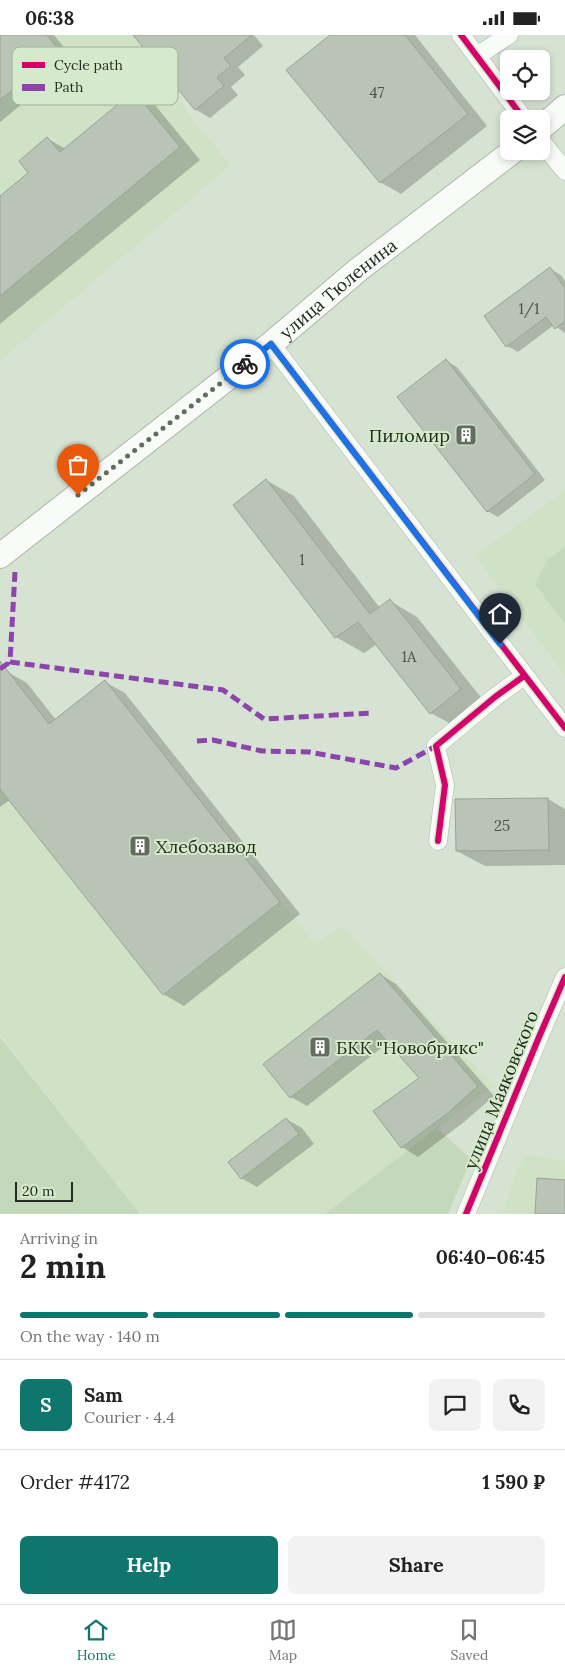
<!DOCTYPE html>
<meta charset="utf-8">
<style>
body{margin:0;font-family:Lora,serif;background:#f2f2f2;color:#222;height:100vh;display:flex;flex-direction:column;font-size:19px;white-space:nowrap}
*{box-sizing:border-box;margin:0}
p{font-size:16px;color:#767676}
.icon{flex:none;width:28px;height:28px;fill:none;stroke:currentColor;stroke-width:2;stroke-linecap:round;stroke-linejoin:round}
.map{position:relative;height:1179px;overflow:hidden}
.details{display:flex;flex-direction:column;background:#fff;flex:1}
.details>*{flex:none}
.controls{position:absolute;left:500px;top:15px;display:grid;gap:10px}
.controls a{display:grid;place-items:center;width:50px;height:50px;border-radius:8px;background:#fff;box-shadow:0 2px 8px #0003;font-size:25px}
.scale{position:absolute;left:15px;bottom:12px;width:58px;box-sizing:border-box;padding-left:5px;border:2px solid #242c21;border-top:0;font-size:14px;line-height:18px;white-space:nowrap;color:#242c21;-webkit-text-stroke:4px #d4eacb;paint-order:stroke}
.pin{position:absolute;display:grid;place-items:center;width:42px;height:42px;color:#fff;margin:-51px -21px;border-radius:50% 50% 50% 0;rotate:-45deg;box-shadow:0 0 5px #0007}
.pin .icon{rotate:45deg}
.courier{position:absolute;display:grid;place-items:center;width:50px;height:50px;margin:-25px;border:4px solid #1a73e8;border-radius:50%;background:#fff;color:#222;box-shadow:0 1px 6px #0007}
.overview em{font-style:normal;font-weight:800}
.overview div{display:flex;flex-direction:column-reverse}
.overview{display:flex;align-items:center;justify-content:space-between;height:85px;padding:0 20px}
h1{font-size:32px;font-weight:800;line-height:38px}
.bar{display:grid;grid-template-columns:repeat(4,1fr);gap:8px 5px;align-content:center;height:60px;padding:0 20px}
.bar i{height:6px;border-radius:4px;background:#e0e0e0}
.bar .active{background:#0f766e}
.bar p{grid-column:span 4}
.line{display:flex;align-items:center;gap:12px;padding:0 20px;border-top:1px solid #e0e0e0}
.line div{flex:1}
.round{display:grid;place-items:center;flex:none;width:52px;height:52px;border-radius:8px;background:#f2f2f2}
.action{display:flex;gap:10px;margin-top:auto;padding:10px 20px}
.action a{flex:1;height:58px;border-radius:8px;background:#0f766e;color:#fff;font-size:20px;font-weight:800;line-height:58px;text-align:center}
.action a+a{background:#f2f2f2;color:#222}
.status{display:flex;justify-content:space-between;align-items:center;height:35px;padding:0 25px;background:#fff;direction:ltr}
.status svg{height:14px;fill:currentColor}
.dock{display:flex;justify-content:space-around;align-items:center;height:70px;border-top:1px solid #e0e0e0;background:#fff;font-size:14px;color:#767676}
.dock a{display:grid;justify-items:center;gap:2px}
.dock .active{color:#0f766e}
.map>svg:first-child{display:block}
.built{fill:#cfe2c6}
.green{fill:#c3d9ba}
.shadow{fill:#0003}
.building{fill:#bac4b6;stroke:#99a296}
.lines{fill:none;stroke-linecap:round;stroke-linejoin:round}
.street-casing{stroke:#adb6a9;stroke-width:19}
.secondary-casing{stroke:#adb6a9;stroke-width:26}
.street{stroke:#f9fbf8;stroke-width:18}
.secondary{stroke:#f9fbf8;stroke-width:24}
.quiet{stroke:#8e44ad;stroke-width:5;stroke-dasharray:10 5;stroke-linecap:butt}
.cycleway-casing{stroke:#d4eacb;stroke-width:9}
.cycleway{stroke:#d6006c;stroke-width:6}
.done{stroke:#636c5f;stroke-width:5;stroke-dasharray:0 9}
.route{stroke:#1a73e8;stroke-width:6}
.labels{text-anchor:middle;dominant-baseline:central;stroke-width:4;stroke-linejoin:round;paint-order:stroke}
.number-label{font-size:15px;fill:#4a5246}
.street-label{font-size:18px;fill:#242c21;stroke:#d4eacb}
.poi-label{font-size:18px;fill:#242c21;stroke:#d4eacb;text-anchor:start}
.key{fill:#d4eacb;stroke:#9fb198;stroke-width:1}
.key-label{font-size:14px;fill:#242c21}
</style>
<div class="status"><b>06:38</b><svg viewBox="0 0 49 12"><path d="M0 12V9h3v3zM5 12V6h3v6zM10 12V3h3v9zM15 12V0h3v12zM26 1h20v11H26zM47 4h2v5h-2z"/></svg></div>
<div class="map">
<svg width="565" height="1179" viewBox="0 0 565 1179">
<rect width="100%" height="100%" fill="#d7e3d2"/>
<path class="built" d="M 0,0 L 133,0 L 147,17 L 193,85 L 231,130 L 0,326 Z
M 565,455 L 565,640 L 475,521 Z
M 6,634 L 49,689 L 105,645 L 314,908 L 343,891 L 494,1051 L 325,1179 L 140,1179 L 0,999 L 0,639 Z
M 525,1119 L 565,1126 L 565,1179 L 502,1179 L 513,1145 Z"/>
<path class="green" d="M 565,512 L 565,589 L 535,549 L 547,525 Z
M 0,1002 L 140,1179 L 0,1179 Z
M 437,1093 L 471,1124 L 448,1179 L 325,1179 Z"/>
<path class="shadow" d="M 0,0 L 54,0 L 75,26 L 0,87 Z
M 134,0 L 254,0 L 263,11 L 238,32 L 245,40 L 231,52 L 238,60 L 210,83 L 195,74 Z
M 332,0 L 415,0 L 487,91 L 401,159 L 380,147 Z
M 134,58 L 155,70 L 200,125 L 0,289 L 0,163 L 30,138 L 48,104 L 66,114 Z
M 550,234 L 561,240 L 565,246 L 565,298 L 554,290 L 518,317 L 507,311 Z
M 446,326 L 457,332 L 545,445 L 498,482 L 487,476 Z
M 266,445 L 294,461 L 380,573 L 390,566 L 417,582 L 487,670 L 458,693 L 431,678 L 377,609 L 364,618 L 336,602 Z
M 6,636 L 27,648 L 56,685 L 105,647 L 125,658 L 300,879 L 184,971 L 163,959 L 10,765 L 0,772 L 0,641 Z
M 548,764 L 565,774 L 565,830 L 485,831 L 457,816 L 456,766 Z
M 380,939 L 396,949 L 494,1061 L 464,1087 L 418,1122 L 402,1112 L 420,1043 L 389,1007 L 307,1071 L 291,1062 Z
M 286,1084 L 302,1093 L 314,1109 L 257,1152 L 241,1143 Z"/>
<path class="building" d="M 0,0 L 47,0 L 60,17 L 0,65 Z
M 133,0 L 252,0 L 224,23 L 231,31 L 217,42 L 224,51 L 195,75 Z
M 330,0 L 405,0 L 468,79 L 380,148 L 286,35 Z
M 134,56 L 180,112 L 0,261 L 0,161 L 28,138 L 19,126 L 47,102 L 60,117 Z
M 550,232 L 565,253 L 565,286 L 555,294 L 546,282 L 506,312 L 484,281 Z
M 446,324 L 535,439 L 487,477 L 397,362 Z
M 266,444 L 370,579 L 390,564 L 461,654 L 430,679 L 358,587 L 335,603 L 233,470 Z
M 0,626 L 49,689 L 105,645 L 280,867 L 163,960 L 0,754 Z
M 548,763 L 549,815 L 456,816 L 455,764 Z
M 380,938 L 478,1051 L 448,1078 L 401,1113 L 373,1076 L 419,1043 L 377,995 L 290,1063 L 263,1029 Z
M 286,1083 L 299,1099 L 241,1144 L 228,1127 Z
M 537,1143 L 565,1145 L 565,1179 L 535,1179 Z"/>
<g class="lines">
<g class="street-casing">
<path id="street" d="M 461,0 L 524,84
M 477,21 L 509,0
M 541,106 L 565,136
M 271,309 L 565,693
M 438,806 L 445,750 L 436,711 L 495,662 L 524,641
M 466,1179 L 539,1002 L 565,942"/>
</g>
<g class="secondary-casing">
<g id="secondary">
<path d="M 541,93 L 565,72"/>
<path id="s1" d="M 0,521 L 271,309 L 358,235 L 513,116"/>
</g>
</g>
<use href="#street" class="street"/>
<use href="#secondary" class="secondary"/>
<path class="quiet" d="M 15,537 L 10,627 L 223,655 L 264,684 L 371,678
M 0,634 L 10,627
M 197,706 L 213,705 L 262,716 L 309,717 L 396,733 L 436,711"/>
<g class="cycleway-casing">
<path id="cycleway" d="M 461,0 L 524,84
M 271,309 L 565,693
M 438,806 L 445,750 L 436,711 L 495,662 L 524,641
M 466,1179 L 539,1002 L 565,942"/>
</g>
<use href="#cycleway" class="cycleway"/>
</g>
<g class="lines">
<path class="done" d="M 78,460 L 245,329"/>
<path class="route" d="M 245,329 L 271,309 L 500,609"/>
</g>
<defs>
<g id="building-square" transform="scale(1.125)"><rect x="-9" y="-9" width="18" height="18" rx="4" fill="#636c5f" stroke="#d4eacb"/><path d="M-4-6H4V6H1V3H-1V6H-4ZM-2.5-4.3h1.7v1.8h-1.7ZM.8-4.3h1.7v1.8H.8ZM-2.5-1h1.7V.8h-1.7ZM.8-1h1.7V.8H.8Z" fill="#fff"/></g>
</defs>
<g fill-rule="evenodd">
<use href="#building-square" x="466" y="400"/>
<use href="#building-square" x="140" y="811"/>
<use href="#building-square" x="320" y="1012"/>
</g>
<g class="labels">
<g class="number-label">
<text x="377" y="57">47</text>
<text x="529" y="273">1/1</text>
<text x="302" y="524">1</text>
<text x="409" y="621">1А</text>
<text x="502" y="790">25</text>
</g>
<g class="street-label">
<text stroke="none"><textPath href="#s1" startOffset="431">улица Тюленина</textPath></text>
<text transform="translate(501 1055) rotate(-68)">улица Маяковского</text>
</g>
<g class="poi-label">
<text x="450" y="400" text-anchor="end">Пиломир</text>
<text x="156" y="811">Хлебозавод</text>
<text x="336" y="1012">БКК "Новобрикс"</text>
</g>
</g>
<rect x="12" y="12" width="166" height="58" rx="8" class="key"/>
<rect x="22" y="27" width="23" height="6" fill="#d6006c"/>
<rect x="22" y="49" width="23" height="7" fill="#8e44ad"/>
<g class="key-label">
<text x="54" y="35">Cycle path</text>
<text x="54" y="57">Path</text>
</g>
</svg>
<div class="controls">
<a><svg class="icon" aria-label="locate" viewBox="0 0 24 24"><circle cx="12" cy="12" r="6"/><path d="M12 2v4M12 18v4M2 12h4M18 12h4"/></svg></a>
<a><svg class="icon" aria-label="layers" viewBox="0 0 24 24"><path d="M12 4l9 5-9 5-9-5zM3 14l9 5 9-5"/></svg></a>
</div>
<div class="scale">20 m</div>
<div class="pin" style="left:78px;top:460px;background:#ea580c"><svg class="icon" aria-label="bag" viewBox="0 0 24 24"><path d="M5 8h14l-1 12H6zM9 8a3 3 0 0 1 6 0"/></svg></div>
<div class="pin" style="left:500px;top:609px;background:#1f2937"><svg class="icon" aria-label="home" viewBox="0 0 24 24"><path d="M3 11l9-7 9 7M6 9v11h12V9"/></svg></div>
<div class="courier" style="left:245px;top:329px"><svg class="icon" aria-label="bike" viewBox="0 0 24 24"><circle cx="6" cy="16" r="4"/><circle cx="18" cy="16" r="4"/><path d="M6 16l4-8h5l3 8M10 8l3 8H6M13 5h3"/></svg></div>
</div>
<section class="details">
<div class="overview"><div><h1>2 min</h1><p>Arriving in</p></div><em>06:40–06:45</em></div>
<div class="bar"><i class="active"></i><i class="active"></i><i class="active"></i><i></i><p>On the way · 140 m</p></div>
<div class="line" style="height:90px"><b class="round" style="background:#0f766e;color:#fff">S</b><div><b>Sam</b><p>Courier · 4.4</p></div><a class="round"><svg class="icon" aria-label="chat" viewBox="0 0 24 24"><path d="M4 5h16v11H9l-5 4z"/></svg></a><a class="round"><svg class="icon" aria-label="phone" viewBox="0 0 24 24"><path d="M5 4h4l2 5-3 2q2 4 5 5l2-3 5 2v4C11 20 4 13 5 4z"/></svg></a></div>
<div class="line" style="height:65px"><div>Order #4172</div><b>1 590 ₽</b></div>
<div class="action"><a>Help</a><a>Share</a></div>
</section>
<nav class="dock">
<a class="active"><svg class="icon" aria-label="home" viewBox="0 0 24 24"><path d="M3 11l9-7 9 7M6 9v11h12V9"/></svg>Home</a>
<a><svg class="icon" aria-label="map" viewBox="0 0 24 24"><path d="M3 6l6-2 6 2 6-2v14l-6 2-6-2-6 2zM9 4v14M15 6v14"/></svg>Map</a>
<a><svg class="icon" aria-label="saved" viewBox="0 0 24 24"><path d="M7 4h10v16l-5-4-5 4z"/></svg>Saved</a>
</nav>
